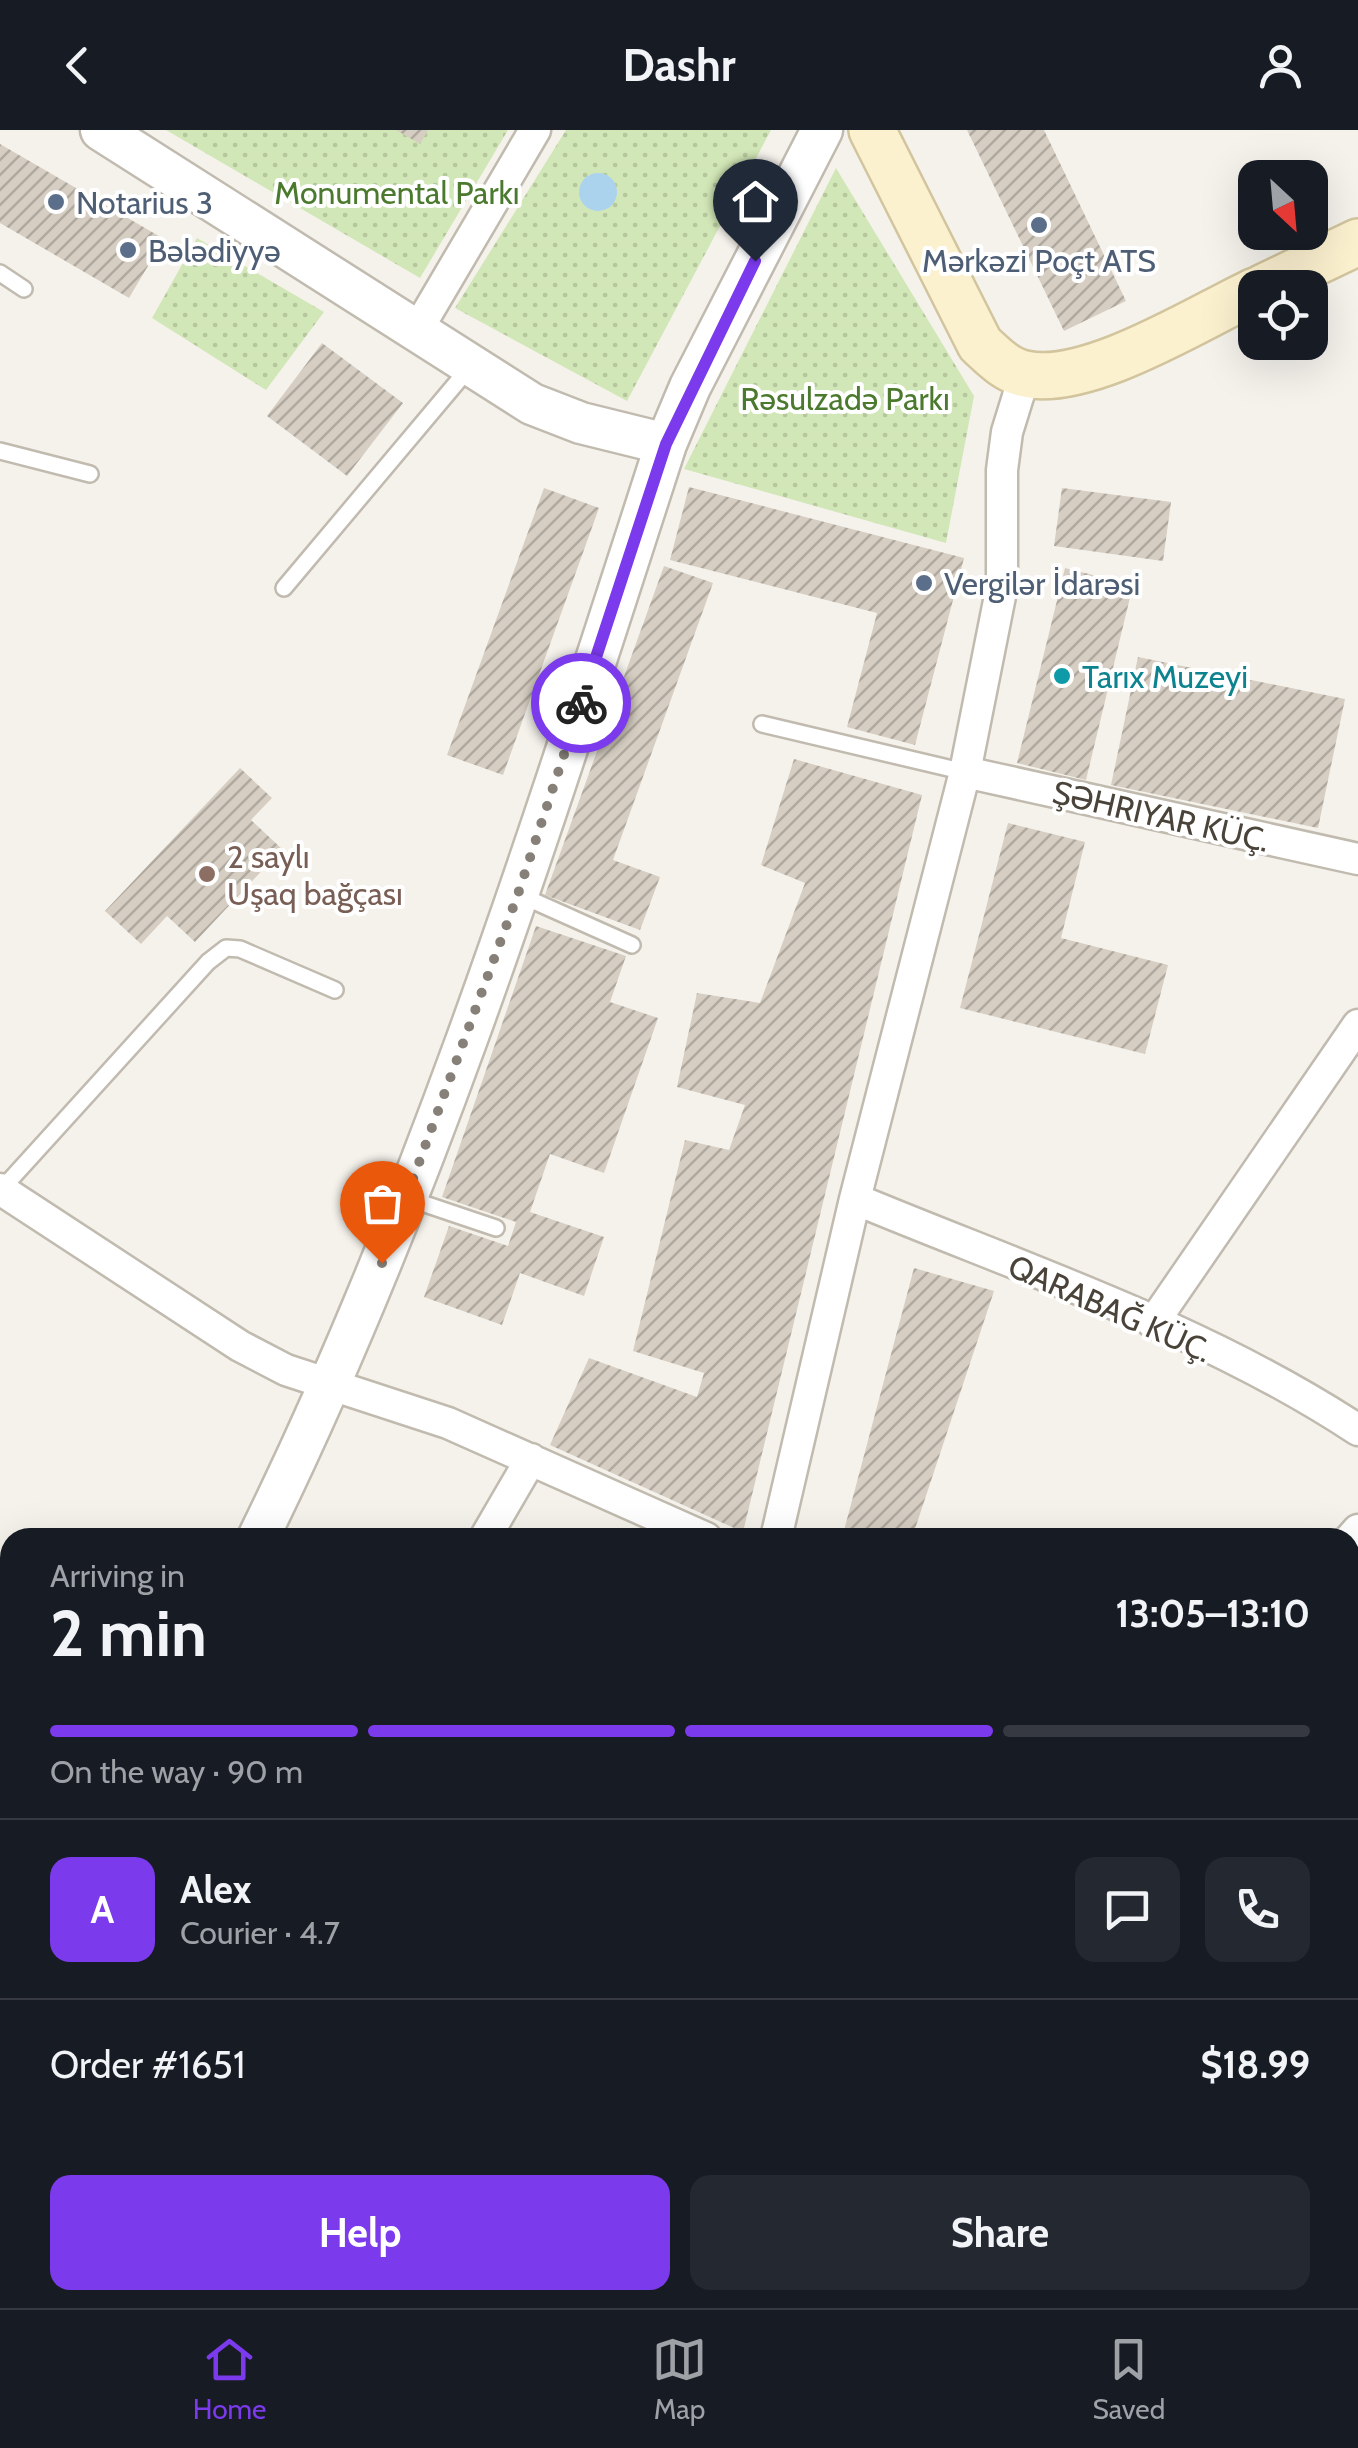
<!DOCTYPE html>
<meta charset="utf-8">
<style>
body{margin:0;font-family:Cabin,sans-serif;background:#242831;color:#f1f3f6;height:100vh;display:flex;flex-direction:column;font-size:38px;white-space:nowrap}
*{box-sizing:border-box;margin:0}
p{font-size:32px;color:#9ea1a6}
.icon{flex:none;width:55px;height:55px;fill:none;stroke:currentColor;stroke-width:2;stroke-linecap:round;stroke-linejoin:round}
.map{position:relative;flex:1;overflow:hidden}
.panel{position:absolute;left:0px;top:1398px;width:1360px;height:782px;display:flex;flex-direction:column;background:#171b24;border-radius:30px 30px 0 0;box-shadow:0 10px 40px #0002}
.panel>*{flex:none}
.needle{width:65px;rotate:154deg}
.controls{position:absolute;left:1238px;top:30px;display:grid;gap:20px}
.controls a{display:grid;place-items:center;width:90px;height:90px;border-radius:20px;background:#171b24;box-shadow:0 10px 40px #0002;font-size:50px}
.pin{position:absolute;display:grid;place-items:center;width:85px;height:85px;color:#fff;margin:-102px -42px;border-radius:50% 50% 50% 0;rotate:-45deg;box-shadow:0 0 10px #0007}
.pin .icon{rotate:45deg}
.courier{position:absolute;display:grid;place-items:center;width:100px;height:100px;margin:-50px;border:8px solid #7c3aed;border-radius:50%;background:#fff;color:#222;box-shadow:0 2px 12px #0007}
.head em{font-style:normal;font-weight:700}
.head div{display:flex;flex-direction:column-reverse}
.head{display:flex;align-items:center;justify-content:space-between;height:170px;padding:0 50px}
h1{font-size:65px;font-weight:700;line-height:75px}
.bar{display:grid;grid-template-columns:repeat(4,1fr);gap:15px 10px;align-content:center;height:120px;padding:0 50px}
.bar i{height:12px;border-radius:8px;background:#363941}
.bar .active{background:#7c3aed}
.bar p{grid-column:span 4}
.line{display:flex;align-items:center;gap:25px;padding:0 50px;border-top:2px solid #363941}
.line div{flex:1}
.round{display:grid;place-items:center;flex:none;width:105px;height:105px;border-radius:20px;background:#242831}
.button{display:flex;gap:20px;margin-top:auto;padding:20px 50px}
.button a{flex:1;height:115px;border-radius:20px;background:#7c3aed;color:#fff;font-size:40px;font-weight:700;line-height:115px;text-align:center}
.button a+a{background:#242831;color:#f1f3f6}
header{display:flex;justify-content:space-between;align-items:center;height:130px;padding:0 50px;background:#171b24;font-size:45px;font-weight:700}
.tab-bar{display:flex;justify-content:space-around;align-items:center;height:140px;border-top:2px solid #363941;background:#171b24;font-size:28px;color:#9ea1a6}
.tab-bar a{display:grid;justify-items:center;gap:5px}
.tab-bar .active{color:#7c3aed}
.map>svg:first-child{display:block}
.green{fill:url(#green-dots)}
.water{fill:#acd3ee}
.building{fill:url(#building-hatch)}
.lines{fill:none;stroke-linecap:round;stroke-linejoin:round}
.service-casing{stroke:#c1baaf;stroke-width:20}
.minor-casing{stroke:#c1baaf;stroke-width:35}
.tertiary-casing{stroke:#c1baaf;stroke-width:45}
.secondary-casing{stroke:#d2c59e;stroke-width:50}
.service{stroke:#fff;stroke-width:15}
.minor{stroke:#fff;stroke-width:30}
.tertiary{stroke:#fff;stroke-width:40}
.secondary{stroke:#fcf1cf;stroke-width:45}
.done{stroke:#868078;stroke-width:10;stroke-dasharray:0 18}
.route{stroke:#7c3aed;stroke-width:12}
.service-dot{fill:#5c6f8a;stroke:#fff;stroke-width:4}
.culture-dot{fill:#0f9aa8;stroke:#fff;stroke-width:4}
.education-dot{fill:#8d6e63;stroke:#fff;stroke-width:4}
.labels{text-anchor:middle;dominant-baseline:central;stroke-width:8;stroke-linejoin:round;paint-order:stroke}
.park-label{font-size:32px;fill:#4b7a2e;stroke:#fff}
.service-label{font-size:32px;fill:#4e5e75;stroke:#fff;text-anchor:start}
.culture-label{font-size:32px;fill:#0d838f;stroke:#fff;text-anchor:start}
.street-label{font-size:32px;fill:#4a433a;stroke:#fff}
.education-label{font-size:32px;fill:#785e54;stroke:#fff;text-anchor:start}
</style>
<header><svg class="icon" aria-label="back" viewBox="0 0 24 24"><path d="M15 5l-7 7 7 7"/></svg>Dashr<svg class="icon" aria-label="person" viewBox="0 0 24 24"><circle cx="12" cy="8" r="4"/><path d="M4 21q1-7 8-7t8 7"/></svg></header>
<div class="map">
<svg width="1358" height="2178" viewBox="0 0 1358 2178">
<defs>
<pattern id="green-dots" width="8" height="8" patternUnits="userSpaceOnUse" patternTransform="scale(2.5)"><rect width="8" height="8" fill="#d2e7b7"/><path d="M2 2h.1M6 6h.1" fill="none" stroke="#b6c79e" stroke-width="1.8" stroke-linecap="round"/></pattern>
<pattern id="building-hatch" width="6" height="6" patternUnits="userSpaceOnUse" patternTransform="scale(2.5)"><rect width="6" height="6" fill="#d6cec2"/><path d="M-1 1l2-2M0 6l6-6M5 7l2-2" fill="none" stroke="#b0a99f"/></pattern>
</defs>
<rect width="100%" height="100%" fill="#f5f2ec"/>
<path class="green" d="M 166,0 L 508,0 L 420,148 Z
M 566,0 L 771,0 L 627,271 L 455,178 Z
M 836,38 L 974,266 L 946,413 L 684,339 Z
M 197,108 L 324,182 L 266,260 L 152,188 Z
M 458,2170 L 689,2170 L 684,2178 L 453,2178 Z"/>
<path class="water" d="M579 62a19 19 0 1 1 38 0a19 19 0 1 1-38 0Z"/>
<path class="building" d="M 396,0 L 428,0 L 420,14 Z
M 967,0 L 1044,0 L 1126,171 L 1064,201 Z
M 0,14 L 164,109 L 129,168 L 0,93 Z
M 322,213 L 403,273 L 347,346 L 267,286 Z
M 689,357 L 964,428 L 915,615 L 847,597 L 877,483 L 670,430 Z
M 544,358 L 599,378 L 503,645 L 447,625 Z
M 1062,358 L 1171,372 L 1163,431 L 1054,416 Z
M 664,436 L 713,453 L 613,730 L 660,747 L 640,800 L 545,765 Z
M 1065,438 L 1133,455 L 1086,650 L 1017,633 Z
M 1138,527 L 1345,569 L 1318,698 L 1111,655 Z
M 794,629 L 922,665 L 743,1402 L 550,1315 L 589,1228 L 697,1267 L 704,1243 L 633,1221 L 685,1010 L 729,1020 L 745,975 L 677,957 L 697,863 L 760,873 L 805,753 L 761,735 Z
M 240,638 L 272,668 L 251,690 L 282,719 L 195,812 L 167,786 L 141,814 L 105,781 Z
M 1008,693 L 1085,712 L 1061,808 L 1168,835 L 1145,924 L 960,878 Z
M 536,796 L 626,826 L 610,872 L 658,888 L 604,1043 L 550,1024 L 530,1082 L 604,1107 L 584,1166 L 520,1143 L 502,1195 L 424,1167 L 449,1096 L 508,1116 L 516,1092 L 442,1067 Z
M 914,1138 L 994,1161 L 912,1408 L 842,1408 Z
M 1350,1831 L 1358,1839 L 1358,1962 L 1350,1970 Z
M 256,2170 L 426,2170 L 421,2178 L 268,2178 Z
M 750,2170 L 938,2170 L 931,2178 L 744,2178 Z"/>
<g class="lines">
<g class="service-casing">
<path id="service" d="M 0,143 L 24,159
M 0,321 L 90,344
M 284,458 L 469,238
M 762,594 L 965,642
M 518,764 L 632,815
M 1,1060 L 208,832 L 226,818 L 240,819 L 335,860
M 410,1069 L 496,1098
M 0,1768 L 10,1774"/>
</g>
<g class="minor-casing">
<path id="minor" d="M 416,202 L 535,0
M 965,642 L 1358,729
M 0,1059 L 240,1216 L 286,1240 L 448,1293 L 706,1408
M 855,1069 C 1023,1139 1205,1199 1358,1300
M 1153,1193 L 1358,895
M 485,1408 L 531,1329
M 776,1408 L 855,1069 L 965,642 L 1002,456 L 1002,340 L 1007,302 L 1025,244
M 1350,1409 L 1358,1400
M 1350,1788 L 1358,1796
M 0,2070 L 10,2076
M 189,2170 L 203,2178
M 711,2178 L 716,2170"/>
</g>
<g class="tertiary-casing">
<path id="tertiary" d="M 101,0 L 532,274 L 581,293 L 666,314 L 690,257 L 822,0
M 258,1408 C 430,1058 546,684 666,314
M 0,1941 L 10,1919"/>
</g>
<g class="secondary-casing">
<path id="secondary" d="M 872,0 L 980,214 C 993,226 1006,240 1025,244 C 1087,258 1198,188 1255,161
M 1262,158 L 1358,112"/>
</g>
<use href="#service" class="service"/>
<use href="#minor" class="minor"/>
<use href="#tertiary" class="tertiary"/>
<use href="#secondary" class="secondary"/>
</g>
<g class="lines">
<path class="done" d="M 382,1133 L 518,764 L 581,573"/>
<path class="route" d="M 581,573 L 666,314 L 755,131"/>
</g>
<g class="service-dot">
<circle cx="56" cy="72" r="10"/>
<circle cx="1039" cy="95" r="10"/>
<circle cx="128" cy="120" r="10"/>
<circle cx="924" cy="453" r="10"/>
</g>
<circle class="culture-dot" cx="1062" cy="546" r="10"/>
<circle class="education-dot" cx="207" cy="744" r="10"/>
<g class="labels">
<g class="park-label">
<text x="397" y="62">Monumental Parkı</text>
<text x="845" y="268">Rəsulzadə Parkı</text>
</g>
<g class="service-label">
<text x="76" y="72">Notarius 3</text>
<text x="148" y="120">Bələdiyyə</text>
<text x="1039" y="130" text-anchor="middle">Mərkəzi Poçt ATS</text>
<text x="944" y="453">Vergilər İdarəsi</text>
</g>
<g class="culture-label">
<text x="1082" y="546">Tarıx Muzeyi</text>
</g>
<g class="street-label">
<text transform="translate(1161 686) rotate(13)">ŞƏHRIYAR KÜÇ.</text>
<text transform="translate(1110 1178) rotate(24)">QARABAĞ KÜÇ.</text>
</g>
<g class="education-label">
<text x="227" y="726">2 saylı<tspan x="227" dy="37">Uşaq bağçası</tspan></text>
</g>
</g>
</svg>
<div class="controls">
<a><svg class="needle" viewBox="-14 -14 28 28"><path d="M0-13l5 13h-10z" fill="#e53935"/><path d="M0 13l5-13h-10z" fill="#9ea1a6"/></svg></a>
<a><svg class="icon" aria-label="locate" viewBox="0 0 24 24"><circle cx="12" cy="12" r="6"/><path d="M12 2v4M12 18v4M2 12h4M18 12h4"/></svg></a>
</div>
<div class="pin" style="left:382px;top:1133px;background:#ea580c"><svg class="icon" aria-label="bag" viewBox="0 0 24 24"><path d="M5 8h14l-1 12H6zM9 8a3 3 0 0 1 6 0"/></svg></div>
<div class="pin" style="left:755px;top:131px;background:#1f2937"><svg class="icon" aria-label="home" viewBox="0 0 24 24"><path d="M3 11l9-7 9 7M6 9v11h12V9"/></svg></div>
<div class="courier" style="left:581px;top:573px"><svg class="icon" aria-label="bike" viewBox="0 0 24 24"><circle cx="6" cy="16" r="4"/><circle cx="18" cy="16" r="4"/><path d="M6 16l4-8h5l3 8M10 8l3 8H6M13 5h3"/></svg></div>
<section class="panel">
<div class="head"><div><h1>2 min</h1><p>Arriving in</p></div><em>13:05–13:10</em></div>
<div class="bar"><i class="active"></i><i class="active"></i><i class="active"></i><i></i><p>On the way · 90 m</p></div>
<div class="line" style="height:180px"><b class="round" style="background:#7c3aed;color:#fff">A</b><div><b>Alex</b><p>Courier · 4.7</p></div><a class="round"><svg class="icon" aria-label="chat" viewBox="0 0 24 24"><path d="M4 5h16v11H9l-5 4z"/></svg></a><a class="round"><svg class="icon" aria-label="phone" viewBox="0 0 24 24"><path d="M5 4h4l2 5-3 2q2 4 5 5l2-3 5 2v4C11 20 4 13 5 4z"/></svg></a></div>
<div class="line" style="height:130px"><div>Order #1651</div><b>$18.99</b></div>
<div class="button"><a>Help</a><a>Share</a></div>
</section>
</div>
<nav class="tab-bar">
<a class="active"><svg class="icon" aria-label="home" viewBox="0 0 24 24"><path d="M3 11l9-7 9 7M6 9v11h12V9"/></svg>Home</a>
<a><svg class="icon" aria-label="map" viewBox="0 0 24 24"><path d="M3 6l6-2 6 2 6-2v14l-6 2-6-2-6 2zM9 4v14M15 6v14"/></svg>Map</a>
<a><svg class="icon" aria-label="saved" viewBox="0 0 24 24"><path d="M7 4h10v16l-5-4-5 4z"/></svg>Saved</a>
</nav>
